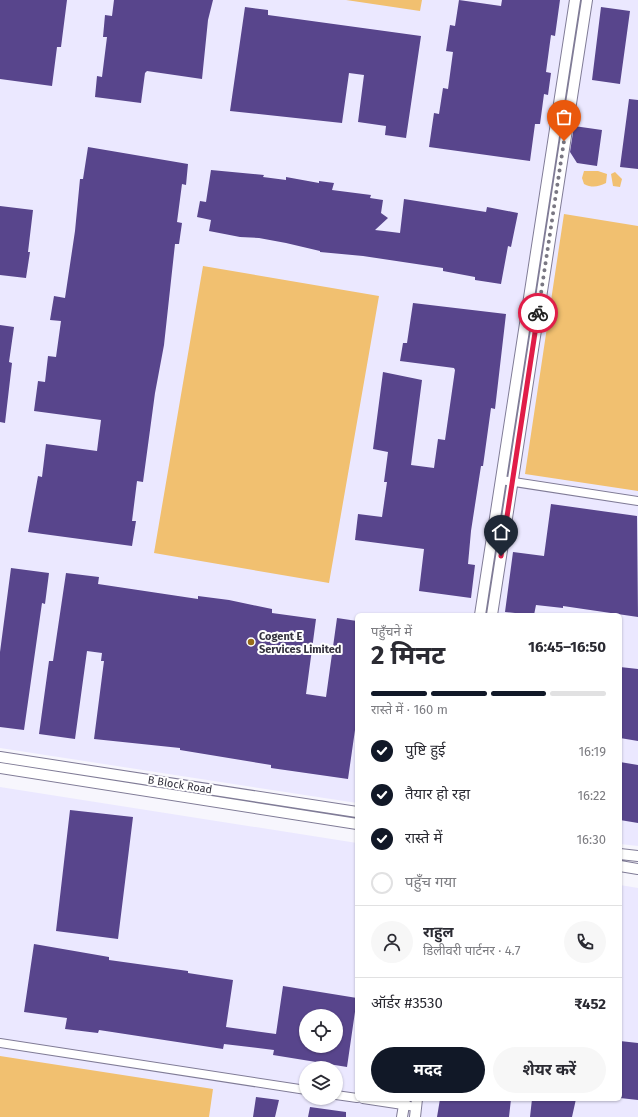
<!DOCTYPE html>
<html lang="hi">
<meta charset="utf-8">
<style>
body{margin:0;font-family:"Fira Sans","Noto Sans Devanagari",sans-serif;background:#f7f7f7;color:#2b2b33;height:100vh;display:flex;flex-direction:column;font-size:15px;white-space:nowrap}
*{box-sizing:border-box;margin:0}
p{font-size:13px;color:#7c7c81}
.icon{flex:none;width:22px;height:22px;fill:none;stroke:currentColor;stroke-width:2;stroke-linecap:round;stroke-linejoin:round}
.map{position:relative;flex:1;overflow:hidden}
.panel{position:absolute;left:355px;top:613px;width:267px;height:488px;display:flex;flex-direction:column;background:#fff;border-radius:6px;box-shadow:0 1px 3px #0004}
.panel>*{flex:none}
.tools{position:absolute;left:299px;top:1009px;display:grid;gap:8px}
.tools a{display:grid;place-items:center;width:44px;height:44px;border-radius:50%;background:#fff;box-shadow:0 1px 3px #0004;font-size:20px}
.pin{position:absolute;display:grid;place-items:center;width:34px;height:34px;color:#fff;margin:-41px -17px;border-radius:50% 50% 50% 0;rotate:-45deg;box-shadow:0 0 4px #0007}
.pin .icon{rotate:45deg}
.courier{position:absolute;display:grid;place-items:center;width:40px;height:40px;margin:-20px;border:3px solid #e11d48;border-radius:50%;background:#fff;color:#222;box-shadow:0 1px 5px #0007}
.overview em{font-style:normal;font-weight:700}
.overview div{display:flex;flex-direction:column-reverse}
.overview{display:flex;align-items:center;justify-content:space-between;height:68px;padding:0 16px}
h1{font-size:26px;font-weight:700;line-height:30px}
.bar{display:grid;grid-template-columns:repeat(4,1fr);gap:6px 4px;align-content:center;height:48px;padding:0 16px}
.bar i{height:5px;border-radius:3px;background:#e1e1e2}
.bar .on{background:#111827}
.bar p{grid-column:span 4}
.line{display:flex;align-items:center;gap:10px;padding:0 16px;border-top:1px solid #e1e1e2}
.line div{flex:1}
.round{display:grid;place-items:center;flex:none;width:42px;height:42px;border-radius:21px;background:#f7f7f7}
ol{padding:0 16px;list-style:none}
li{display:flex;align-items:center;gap:12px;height:44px}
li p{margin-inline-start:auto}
li .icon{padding:4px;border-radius:50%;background:#111827;color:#fff;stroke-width:4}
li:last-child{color:#7c7c81}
li i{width:22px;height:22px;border:2px solid #e1e1e2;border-radius:50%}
.button{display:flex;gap:8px;margin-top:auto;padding:8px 16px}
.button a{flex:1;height:46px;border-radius:24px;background:#111827;color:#fff;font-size:16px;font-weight:700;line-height:46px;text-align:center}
.button a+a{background:#f7f7f7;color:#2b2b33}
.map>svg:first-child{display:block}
.built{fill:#ebe8ff;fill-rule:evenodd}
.green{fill:#f1c070}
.building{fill:#58458c;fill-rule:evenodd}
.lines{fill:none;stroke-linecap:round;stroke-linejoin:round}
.minor-casing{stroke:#807c97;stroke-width:10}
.tertiary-casing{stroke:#807c97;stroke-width:12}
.minor{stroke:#fff;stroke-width:8}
.tertiary{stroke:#fff;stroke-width:10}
.done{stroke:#797782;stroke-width:4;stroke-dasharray:0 7.2}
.route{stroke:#e11d48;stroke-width:5}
.poi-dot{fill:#966b18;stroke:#fff;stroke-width:1.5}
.labels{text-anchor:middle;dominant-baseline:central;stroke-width:4;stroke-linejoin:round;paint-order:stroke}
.poi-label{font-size:11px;font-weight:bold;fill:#35333f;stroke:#fff;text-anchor:start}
.street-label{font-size:11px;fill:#35333f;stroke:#fff}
</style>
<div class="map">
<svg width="638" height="1117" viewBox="0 0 638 1117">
<rect width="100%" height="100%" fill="#f7f6fd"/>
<path class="built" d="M 0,0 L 638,0 L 638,846 L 620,844 L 620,615 L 357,615 L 357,803 L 0,748 Z
M 0,787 L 357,843 L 357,1099 L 620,1099 L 620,885 L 638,888 L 638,1117 L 0,1117 ZM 306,1016 L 336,1016 L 336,1046 L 306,1046 ZM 306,1068 L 336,1068 L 336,1098 L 306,1098 Z"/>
<path class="green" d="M 346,0 L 422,0 L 420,11 Z
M 584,171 L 598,171 L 607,174 L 606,183 C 598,187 592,188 584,184 L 582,178 Z
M 615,172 L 622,179 L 620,187 L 613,186 L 611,174 Z
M 564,214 L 638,226 L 638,491 L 525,474 Z
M 203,266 L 379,296 L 329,583 L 154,553 Z
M 0,1056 L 213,1089 L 209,1117 L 0,1117 Z"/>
<path class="building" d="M 0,0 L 67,0 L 61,47 L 57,47 L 52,86 L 0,79 Z
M 114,0 L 213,0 L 208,20 L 202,79 L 147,71 L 145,73 L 141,103 L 95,97 L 97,76 L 102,77 L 107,37 L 103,37 L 105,15 L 112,16 Z
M 459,0 L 501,6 L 502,0 L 560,0 L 555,36 L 551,35 L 546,72 L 551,73 L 548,95 L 544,94 L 540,124 L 535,124 L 530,161 L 429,147 L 434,113 L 439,114 L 443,88 L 448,89 L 453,52 L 446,51 L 450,25 L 455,26 Z
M 245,7 L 268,10 L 268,15 L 421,36 L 406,138 L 385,135 L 386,126 L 358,122 L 364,75 L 349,73 L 342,123 L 230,111 Z
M 601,7 L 630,11 L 620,84 L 592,80 Z
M 629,99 L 638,100 L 638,169 L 620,167 Z
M 574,126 L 602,130 L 597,166 L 577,163 L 570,152 Z
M 88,147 L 188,164 L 186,185 L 182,184 L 177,222 L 182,223 L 179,244 L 175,244 L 164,345 L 155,393 L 143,482 L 137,481 L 132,521 L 136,521 L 132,546 L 28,532 L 38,476 L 42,477 L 46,444 L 97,451 L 101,420 L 34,411 L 38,381 L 45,382 L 48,356 L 56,357 L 61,321 L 50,320 L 54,296 L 65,298 L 75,231 L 80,179 L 83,179 Z
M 211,170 L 264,175 L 263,177 L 286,180 L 286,177 L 319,183 L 319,181 L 334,183 L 332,190 L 371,195 L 370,198 L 383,200 L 381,213 L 388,218 L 375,230 L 384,231 L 400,233 L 404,199 L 486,212 L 487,207 L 518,213 L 511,247 L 508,246 L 501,284 L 475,280 L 475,277 L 443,271 L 443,268 L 363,256 L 320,252 L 320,251 L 286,243 L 259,238 L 240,237 L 209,231 L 211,220 L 197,217 L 200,201 L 206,202 Z
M 0,206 L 33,210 L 28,252 L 30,252 L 26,278 L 0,275 Z
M 413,303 L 506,314 L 495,409 L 491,408 L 483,466 L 481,466 L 471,531 L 468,564 L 475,565 L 471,598 L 419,591 L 424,549 L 355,540 L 358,514 L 382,517 L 387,482 L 384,482 L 388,452 L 373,449 L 383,372 L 422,380 L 411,465 L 434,468 L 438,439 L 445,440 L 455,370 L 454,368 L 400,361 L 403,343 L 407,343 Z
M 0,325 L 14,327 L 9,362 L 12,363 L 5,423 L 0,422 Z
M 551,504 L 637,516 L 638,617 L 563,606 L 563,608 L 536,605 L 534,615 L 505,612 L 513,552 L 544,556 Z
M 11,568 L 49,573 L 45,604 L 42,603 L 24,730 L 0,727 L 0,652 Z
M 66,573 L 99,577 L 98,584 L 198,599 L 198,596 L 229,600 L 272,609 L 272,613 L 316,619 L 306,694 L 326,697 L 337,618 L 357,621 L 357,716 L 348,779 L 271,768 L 271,765 L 180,750 L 180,748 L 94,739 L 104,661 L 101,661 L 102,653 L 87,651 L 75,739 L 39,734 L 49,661 L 53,661 Z
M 620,667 L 638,669 L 638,741 L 620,738 Z
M 620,762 L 638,765 L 638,823 L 620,820 Z
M 70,810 L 133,817 L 118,939 L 56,931 Z
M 34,944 L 109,957 L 109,960 L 188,971 L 188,973 L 233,980 L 226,1027 L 276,1034 L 283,986 L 357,998 L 347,1067 L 273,1055 L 274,1050 L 224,1044 L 223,1049 L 99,1030 L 98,1033 L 65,1029 L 67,1018 L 24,1012 ZM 306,1016 L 336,1016 L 336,1046 L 306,1046 Z
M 620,1041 L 638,1043 L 638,1100 L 620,1098 Z
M 256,1097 L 279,1100 L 275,1117 L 253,1117 Z
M 440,1099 L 511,1099 L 509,1117 L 437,1117 Z
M 532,1099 L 576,1099 L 572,1117 L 530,1117 Z
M 310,1107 L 346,1112 L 346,1117 L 308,1117 Z"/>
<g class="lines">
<g class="minor-casing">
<path id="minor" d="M 501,480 L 638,501
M 0,1043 L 306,1090
M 336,1095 L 357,1098
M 363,1099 L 416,1107"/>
</g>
<g class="tertiary-casing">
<path id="tertiary" d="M 480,615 L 575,0
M 492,615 L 587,0
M 0,757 L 357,812
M 0,768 L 357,824
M 620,854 L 638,856
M 620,866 L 638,869
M 402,1117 L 405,1099
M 415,1117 L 417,1099"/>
</g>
<use href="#minor" class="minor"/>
<use href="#tertiary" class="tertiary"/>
</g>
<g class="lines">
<path class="done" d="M 538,313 L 564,141"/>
<path class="route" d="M 501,556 L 538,313"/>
</g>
<circle class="poi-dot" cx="251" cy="642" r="4"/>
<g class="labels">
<g class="poi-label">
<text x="259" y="636">Cogent E<tspan x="259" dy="13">Services Limited</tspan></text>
</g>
<g class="street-label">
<text transform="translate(180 785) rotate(9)">B Block Road</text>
</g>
</g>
</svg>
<div class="tools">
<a><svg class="icon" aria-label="locate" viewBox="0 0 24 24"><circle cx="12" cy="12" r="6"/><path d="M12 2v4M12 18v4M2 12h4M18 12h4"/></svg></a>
<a><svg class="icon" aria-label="layers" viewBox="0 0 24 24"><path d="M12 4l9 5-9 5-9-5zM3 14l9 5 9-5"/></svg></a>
</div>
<div class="pin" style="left:564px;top:141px;background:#ea580c"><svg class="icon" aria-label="bag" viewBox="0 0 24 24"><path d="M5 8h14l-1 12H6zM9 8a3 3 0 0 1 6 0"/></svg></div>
<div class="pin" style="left:501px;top:556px;background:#1f2937"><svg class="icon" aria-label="home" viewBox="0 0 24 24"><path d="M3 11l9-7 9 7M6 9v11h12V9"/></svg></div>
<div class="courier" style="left:538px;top:313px"><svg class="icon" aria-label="bike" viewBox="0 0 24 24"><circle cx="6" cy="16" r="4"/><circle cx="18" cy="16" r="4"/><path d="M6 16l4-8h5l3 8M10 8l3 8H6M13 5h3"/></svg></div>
<section class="panel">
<div class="overview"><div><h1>2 मिनट</h1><p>पहुँचने में</p></div><em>16:45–16:50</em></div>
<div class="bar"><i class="on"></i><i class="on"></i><i class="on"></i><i></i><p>रास्ते में · 160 m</p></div>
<ol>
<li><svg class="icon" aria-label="check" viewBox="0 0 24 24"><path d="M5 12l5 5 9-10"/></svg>पुष्टि हुई<p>16:19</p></li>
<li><svg class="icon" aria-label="check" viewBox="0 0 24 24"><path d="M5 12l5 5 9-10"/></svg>तैयार हो रहा<p>16:22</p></li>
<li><svg class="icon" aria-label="check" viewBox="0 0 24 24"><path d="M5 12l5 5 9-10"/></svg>रास्ते में<p>16:30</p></li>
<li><i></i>पहुँच गया</li>
</ol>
<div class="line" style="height:72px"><a class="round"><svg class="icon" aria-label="person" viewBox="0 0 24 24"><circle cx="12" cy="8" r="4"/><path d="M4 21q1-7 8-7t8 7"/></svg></a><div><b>राहुल</b><p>डिलीवरी पार्टनर · 4.7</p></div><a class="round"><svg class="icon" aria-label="phone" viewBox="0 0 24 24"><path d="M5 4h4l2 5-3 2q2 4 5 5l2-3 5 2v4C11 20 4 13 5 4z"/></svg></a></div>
<div class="line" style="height:52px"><div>ऑर्डर #3530</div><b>₹452</b></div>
<div class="button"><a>मदद</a><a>शेयर करें</a></div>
</section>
</div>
